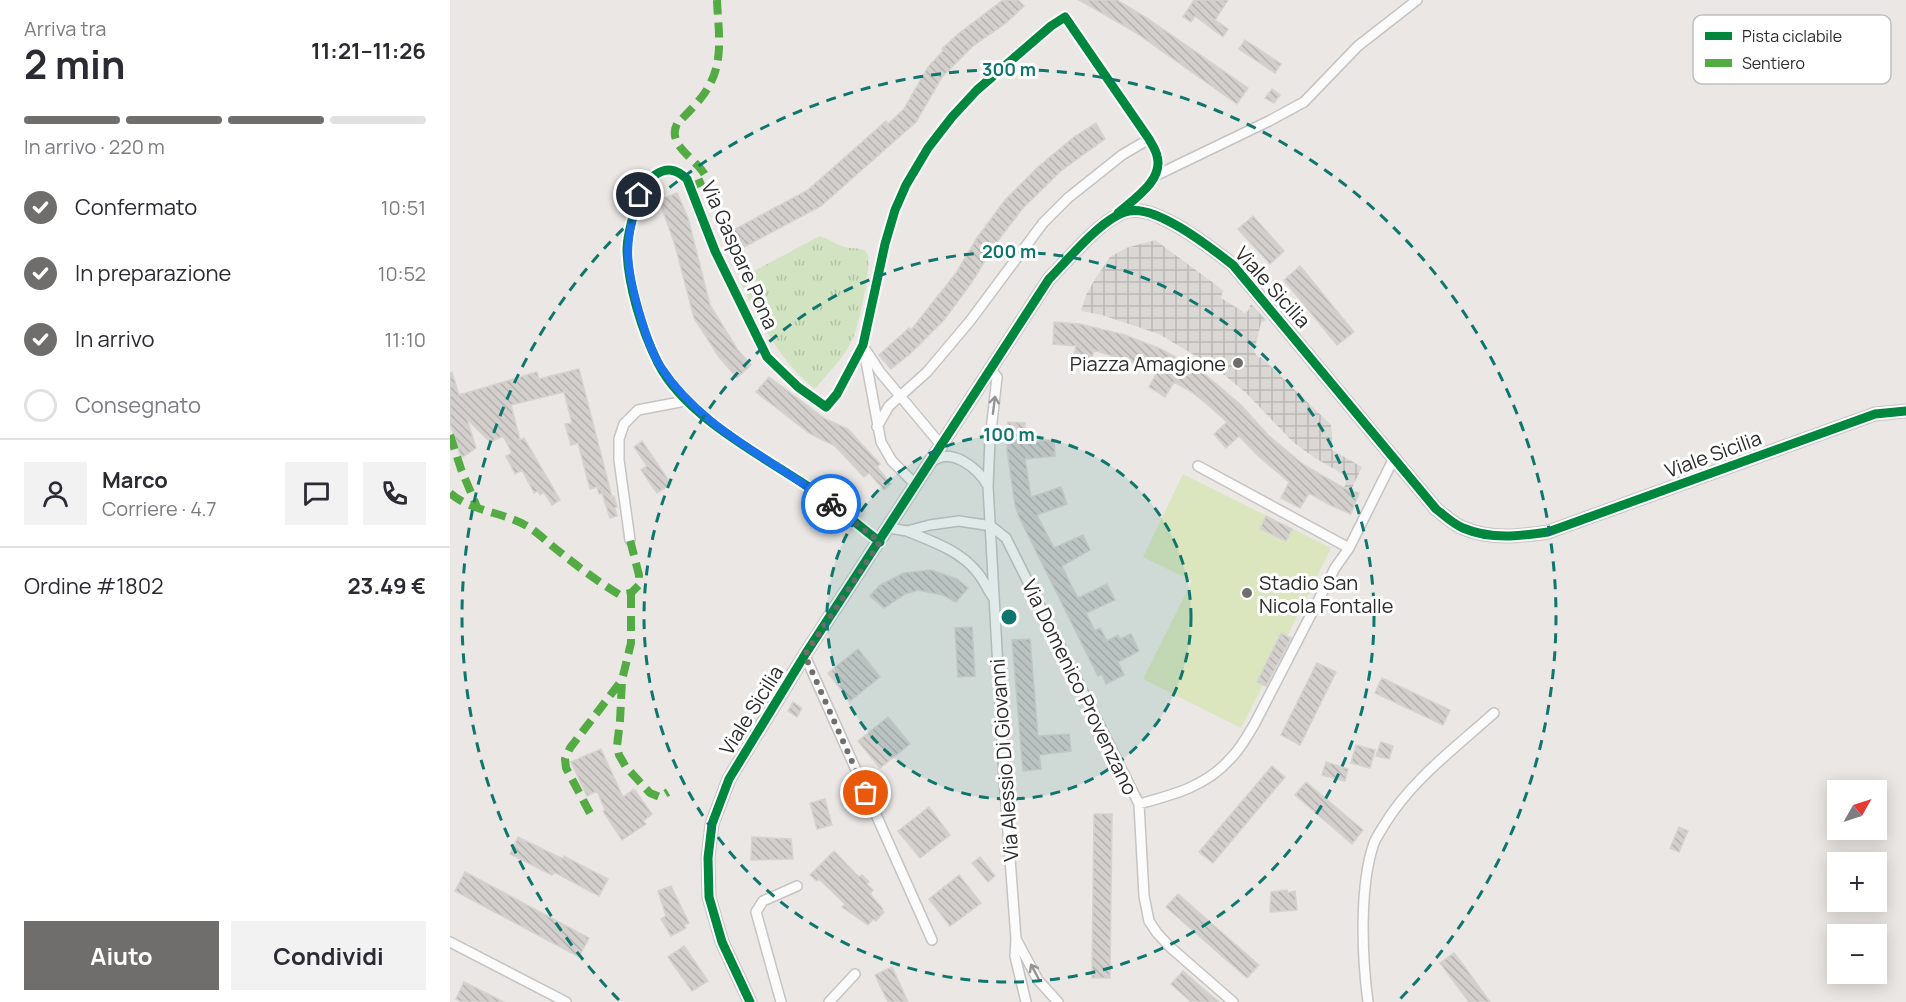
<!DOCTYPE html>
<html lang="it">
<meta charset="utf-8">
<style>
body{margin:0;font-family:Manrope,sans-serif;background:#f2f2f3;color:#2b2b33;height:100vh;display:flex;flex-direction:column;font-size:22px;white-space:nowrap}
*{box-sizing:border-box;margin:0}
p{font-size:20px;color:#7c7c81}
.icon{flex:none;width:33px;height:33px;fill:none;stroke:currentColor;stroke-width:2;stroke-linecap:round;stroke-linejoin:round}
.map{position:relative;flex:1;overflow:hidden}
.sheet{display:flex;flex-direction:column;background:#fff;width:450px}
.sheet>*{flex:none}
.needle{width:39px;rotate:51deg}
.buttons{position:absolute;left:1377px;top:780px;display:grid;gap:12px}
.buttons a{display:grid;place-items:center;width:60px;height:60px;border-radius:0px;background:#fff;box-shadow:0 3px 15px #0003;font-size:30px}
.pin{position:absolute;display:grid;place-items:center;width:51px;height:51px;color:#fff;margin:-26px;border:3px solid #fff;border-radius:50%;box-shadow:0 2px 6px #0007}
.courier{position:absolute;display:grid;place-items:center;width:60px;height:60px;margin:-30px;border:4px solid #1a73e8;border-radius:50%;background:#fff;color:#222;box-shadow:0 2px 8px #0007}
.summary em{font-style:normal;font-weight:700}
.summary div{display:flex;flex-direction:column-reverse}
.summary{display:flex;align-items:center;justify-content:space-between;height:102px;padding:0 24px}
h1{font-size:39px;font-weight:700;line-height:45px}
.bar{display:grid;grid-template-columns:repeat(4,1fr);gap:9px 6px;align-content:center;height:72px;padding:0 24px}
.bar i{height:8px;border-radius:4px;background:#e1e1e2}
.bar .selected{background:#6f6e6d}
.bar p{grid-column:span 4}
.line{display:flex;align-items:center;gap:15px;padding:0 24px;border-top:2px solid #e1e1e2}
.line div{flex:1}
.round{display:grid;place-items:center;flex:none;width:63px;height:63px;border-radius:0px;background:#f2f2f3}
ol{padding:0 24px;list-style:none}
li{display:flex;align-items:center;gap:18px;height:66px}
li p{margin-inline-start:auto}
li .icon{padding:6px;border-radius:50%;background:#6f6e6d;color:#fff;stroke-width:4}
li:last-child{color:#7c7c81}
li i{width:33px;height:33px;border:3px solid #e1e1e2;border-radius:50%}
.cta{display:flex;gap:12px;margin-top:auto;padding:12px 24px}
.cta a{flex:1;height:69px;border-radius:0px;background:#6f6e6d;color:#fff;font-size:24px;font-weight:700;line-height:69px;text-align:center}
.cta a+a{background:#f2f2f3;color:#2b2b33}
main{display:flex;flex:1;min-height:0}
.map>svg:first-child{display:block}
.park{fill:url(#park-tufts)}
.pitch{fill:#dbe6bf}
.plaza{fill:url(#plaza-grid)}
.building{fill:url(#building-back-hatch);stroke:#d5d3d0;stroke-width:1.5}
.lines{fill:none;stroke-linecap:round;stroke-linejoin:round}
.minor-casing{stroke:#c5c4c4;stroke-width:12}
.tertiary-casing{stroke:#c5c4c4;stroke-width:15}
.minor{stroke:#fcfbfb;stroke-width:9}
.tertiary{stroke:#fcfbfb;stroke-width:12}
.quiet{stroke:#54ab44;stroke-width:8;stroke-dasharray:15 8;stroke-linecap:butt}
.cycleway-casing{stroke:#fff;stroke-width:13}
.cycleway{stroke:#00873e;stroke-width:9}
.oneway{stroke:#949494}
.done{stroke:#6f6e6d;stroke-width:6;stroke-dasharray:0 10.8}
.route{stroke:#1a73e8;stroke-width:8}
.ring{fill:none;stroke:#0f766e;stroke-width:3;stroke-dasharray:10 8}
.poi-dot{fill:#6f6e6d;stroke:#fff;stroke-width:2}
.labels{text-anchor:middle;dominant-baseline:central;stroke-width:6;stroke-linejoin:round;paint-order:stroke}
.street-label{font-size:20px;fill:#2d2d2d;stroke:#fff}
.poi-label{font-size:20px;fill:#2d2d2d;stroke:#fff;text-anchor:end}
.key{fill:#fff;stroke:#c0c0c0;stroke-width:1.5}
.key-label{font-size:16px;fill:#2d2d2d}
.centre{fill:#0f766e;stroke:#fff;stroke-width:3}
.ring-label{font-size:18px;text-anchor:middle;font-weight:bold;fill:#0f766e;stroke:#fff;stroke-width:6;stroke-linejoin:round;paint-order:stroke}
</style>
<main>
<section class="sheet">
<div class="summary"><div><h1>2 min</h1><p>Arriva tra</p></div><em>11:21–11:26</em></div>
<div class="bar"><i class="selected"></i><i class="selected"></i><i class="selected"></i><i></i><p>In arrivo · 220 m</p></div>
<ol>
<li><svg class="icon" aria-label="check" viewBox="0 0 24 24"><path d="M5 12l5 5 9-10"/></svg>Confermato<p>10:51</p></li>
<li><svg class="icon" aria-label="check" viewBox="0 0 24 24"><path d="M5 12l5 5 9-10"/></svg>In preparazione<p>10:52</p></li>
<li><svg class="icon" aria-label="check" viewBox="0 0 24 24"><path d="M5 12l5 5 9-10"/></svg>In arrivo<p>11:10</p></li>
<li><i></i>Consegnato</li>
</ol>
<div class="line" style="height:108px"><a class="round"><svg class="icon" aria-label="person" viewBox="0 0 24 24"><circle cx="12" cy="8" r="4"/><path d="M4 21q1-7 8-7t8 7"/></svg></a><div><b>Marco</b><p>Corriere · 4.7</p></div><a class="round"><svg class="icon" aria-label="chat" viewBox="0 0 24 24"><path d="M4 5h16v11H9l-5 4z"/></svg></a><a class="round"><svg class="icon" aria-label="phone" viewBox="0 0 24 24"><path d="M5 4h4l2 5-3 2q2 4 5 5l2-3 5 2v4C11 20 4 13 5 4z"/></svg></a></div>
<div class="line" style="height:78px"><div>Ordine #1802</div><b>23.49 €</b></div>
<div class="cta"><a>Aiuto</a><a>Condividi</a></div>
</section>
<div class="map">
<svg width="1456" height="1002" viewBox="0 0 1456 1002">
<defs>
<pattern id="park-tufts" width="24" height="20" patternUnits="userSpaceOnUse" patternTransform="scale(1.5)"><rect width="24" height="20" fill="#d1e3c0"/><path d="M3 7l-1-3M5 7V3M7 7l1-3M15 17l-1-3M17 17v-4M19 17l1-3" fill="none" stroke="#b4c3a5"/></pattern>
<pattern id="plaza-grid" width="8" height="8" patternUnits="userSpaceOnUse" patternTransform="scale(1.5)"><rect width="8" height="8" fill="#dad7d4"/><path d="M0 4h8M4 0v8" fill="none" stroke="#bbb9b6"/></pattern>
<pattern id="building-back-hatch" width="6" height="6" patternUnits="userSpaceOnUse" patternTransform="scale(1.5)"><rect width="6" height="6" fill="#d2cfcd"/><path d="M-1 5l2 2M0 0l6 6M5-1l2 2" fill="none" stroke="#b5b2b0"/></pattern>
</defs>
<rect width="100%" height="100%" fill="#eae7e4"/>
<path class="park" d="M 370,236 C 379,239 392,248 400,248 C 407,249 412,247 417,253 C 423,262 408,329 402,340 C 394,358 377,374 365,389 C 329,361 309,319 289,279 Z"/>
<path class="pitch" d="M 733,474 L 881,548 L 853,605 L 859,608 L 856,614 L 849,612 L 817,679 L 822,681 L 819,687 L 813,685 L 791,728 L 693,679 L 742,581 L 693,557 Z"/>
<path class="plaza" d="M 705,240 L 773,290 L 771,298 L 795,313 L 798,311 L 801,304 L 816,320 L 811,323 L 804,352 L 809,358 L 811,357 L 881,425 L 882,450 L 912,467 L 901,490 L 894,488 L 898,477 L 865,458 L 843,442 L 796,393 L 766,368 L 709,334 L 652,315 L 631,311 L 636,295 L 645,279 L 660,257 L 676,248 Z"/>
<path class="building" d="M 553,0 L 568,0 L 574,6 L 556,23 L 523,46 L 492,77 L 466,122 L 371,206 L 283,253 L 274,235 L 358,190 L 436,121 L 438,124 L 454,109 L 478,67 L 493,51 L 492,49 L 508,34 Z
M 629,0 L 667,0 L 695,17 L 798,88 L 787,104 L 685,32 Z
M 744,0 L 778,0 L 765,20 L 778,29 L 773,37 L 745,16 L 741,22 L 733,17 Z
M 795,40 L 831,64 L 825,73 L 789,49 Z
M 822,89 L 830,95 L 824,103 L 815,98 Z
M 646,123 L 655,139 L 612,170 L 573,208 L 546,243 L 522,282 L 494,320 L 461,353 L 441,369 L 429,355 L 459,328 L 461,330 L 506,273 L 527,238 L 555,200 L 588,167 L 624,137 Z
M 227,193 L 238,218 L 260,305 L 287,349 L 301,365 L 287,378 L 269,357 L 244,318 L 225,245 L 209,200 Z
M 803,216 L 834,251 L 820,264 L 788,229 Z
M 850,266 L 904,332 L 887,345 L 834,280 Z
M 604,322 L 630,324 L 675,335 L 711,349 L 752,372 L 791,405 L 819,436 L 854,465 L 894,488 L 909,493 L 901,514 L 880,505 L 859,493 L 850,508 L 831,498 L 839,482 L 807,455 L 789,436 L 776,448 L 764,434 L 777,422 L 759,406 L 742,392 L 724,382 L 715,397 L 699,387 L 708,371 L 644,350 L 640,368 L 622,363 L 626,346 L 603,344 Z
M 129,369 L 162,497 L 164,496 L 167,507 L 165,508 L 167,516 L 160,518 L 152,493 L 149,494 L 147,487 L 140,489 L 128,443 L 121,445 L 115,424 L 122,423 L 114,392 L 61,405 L 70,440 L 74,438 L 110,500 L 102,505 L 94,492 L 90,495 L 88,491 L 84,493 L 72,470 L 65,474 L 56,456 L 62,453 L 53,436 L 40,442 L 17,419 L 26,448 L 11,458 L 0,423 L 0,373 L 2,372 L 9,395 L 87,372 L 89,379 Z
M 319,377 L 374,418 L 398,429 L 430,464 L 427,467 L 441,484 L 434,490 L 419,473 L 414,477 L 385,446 L 359,433 L 306,392 Z
M 558,422 L 575,423 L 574,442 L 604,440 L 605,456 L 575,459 L 581,497 L 611,487 L 617,504 L 587,515 L 604,548 L 633,535 L 640,550 L 612,566 L 619,581 L 628,598 L 657,584 L 665,600 L 636,613 L 645,631 L 650,628 L 657,641 L 668,635 L 670,639 L 681,634 L 689,651 L 668,662 L 674,675 L 656,684 L 652,674 L 648,676 L 569,517 L 565,505 L 557,449 Z
M 192,441 L 221,484 L 207,493 L 191,470 L 197,466 L 184,447 Z
M 816,516 L 842,529 L 836,541 L 810,529 Z
M 481,570 L 507,579 L 518,588 L 506,602 L 493,595 L 468,590 L 455,594 L 434,608 L 420,596 L 430,585 L 454,573 Z
M 522,627 L 525,676 L 508,677 L 505,628 Z
M 831,633 L 841,638 L 816,686 L 807,682 Z
M 580,639 L 588,736 L 619,734 L 621,751 L 589,755 L 591,769 L 573,771 L 562,640 Z
M 408,649 L 430,677 L 400,701 L 378,673 Z
M 867,663 L 886,672 L 850,745 L 831,735 Z
M 932,678 L 1000,710 L 993,725 L 925,693 Z
M 343,702 L 352,708 L 347,717 L 338,711 Z
M 438,717 L 460,744 L 430,768 L 408,741 Z
M 931,742 L 943,746 L 939,759 L 926,756 Z
M 906,745 L 925,750 L 920,768 L 901,763 Z
M 151,749 L 173,797 L 184,789 L 202,814 L 193,821 L 196,824 L 172,840 L 153,811 L 155,810 L 147,791 L 137,796 L 121,762 Z
M 876,762 L 898,769 L 895,781 L 872,775 Z
M 822,766 L 835,777 L 763,863 L 749,852 Z
M 856,782 L 913,830 L 902,844 L 845,795 Z
M 375,799 L 382,825 L 367,829 L 360,803 Z
M 479,807 L 500,835 L 470,858 L 448,831 Z
M 644,814 L 662,814 L 660,978 L 642,978 Z
M 1229,827 L 1238,831 L 1229,852 L 1220,848 Z
M 68,837 L 113,859 L 114,856 L 158,879 L 149,896 L 104,872 L 102,875 L 60,854 Z
M 302,837 L 341,839 L 343,859 L 301,860 Z
M 384,851 L 409,877 L 412,875 L 419,882 L 417,884 L 423,890 L 420,894 L 433,909 L 432,911 L 434,912 L 426,921 L 423,919 L 418,925 L 392,907 L 395,904 L 369,879 L 367,881 L 360,875 Z
M 530,857 L 545,876 L 538,882 L 522,863 Z
M 15,872 L 139,938 L 129,957 L 5,891 Z
M 509,875 L 531,903 L 500,926 L 479,899 Z
M 221,886 L 239,923 L 234,925 L 236,928 L 221,936 L 211,919 L 216,916 L 208,891 Z
M 837,890 L 838,893 L 845,891 L 847,910 L 820,912 L 821,892 Z
M 728,894 L 809,965 L 797,978 L 716,907 Z
M 234,946 L 258,981 L 242,991 L 218,957 Z
M 1004,953 L 1017,970 L 1040,1002 L 1019,1002 L 990,963 Z
M 442,967 L 458,1002 L 438,1002 L 425,975 Z
M 733,971 L 750,986 L 769,1002 L 741,1002 L 721,984 Z
M 14,982 L 54,1002 L 11,1002 L 6,999 Z"/>
<g class="lines">
<g class="minor-casing">
<path id="minor" d="M 707,175 L 819,121 L 854,102 L 908,46 L 967,0
M 413,345 L 431,442 L 442,461 L 466,485
M 415,349 L 430,372 L 492,446
M 540,369 L 547,377 L 540,440 L 538,486 L 554,778 L 566,939 L 565,956 L 576,1002
M 427,427 L 439,406 L 477,372 L 520,321 L 593,223 L 618,198 L 672,155 L 699,139
M 481,462 C 501,446 528,468 538,486
M 748,466 L 899,548
M 541,526 L 556,538 L 689,804 L 694,896 L 699,921 L 707,933 L 720,947 L 783,1002
M 439,528 L 457,531 L 480,525 L 509,521 L 535,525
M 457,531 C 483,542 509,550 527,572 C 534,580 537,589 543,597
M 180,540 L 169,460 L 169,439 L 174,424 L 188,410 L 230,402 L 234,398
M 430,542 C 409,526 390,509 369,494 C 319,459 236,419 208,363 C 192,331 178,286 177,250 C 177,237 181,223 185,210 C 189,197 194,184 205,175 C 217,167 226,169 237,179 L 265,251 L 317,357 L 348,387 L 376,407 L 387,394 L 413,345 L 435,244 L 445,210 L 456,185 L 478,148 L 502,117 L 527,90 L 601,26 L 615,17 L 699,139 C 702,145 706,151 707,157 C 714,181 683,199 668,213
M 356,653 L 356,658 L 482,940
M 689,804 C 723,795 757,786 781,758 C 791,748 798,735 805,723 L 885,568 L 899,548 L 944,458
M 566,939 L 588,980 L 608,1002
M 0,942 L 116,1002
M 331,1002 L 306,912 L 313,901 L 347,886
M 379,1002 L 405,974
M 918,1002 C 912,957 909,886 924,843 C 926,838 930,832 933,827 C 960,781 1005,748 1044,713"/>
</g>
<g class="tertiary-casing">
<path id="tertiary" d="M 300,1002 L 272,942 L 259,897 L 258,858 L 262,824 L 279,779 L 356,653 L 599,279 C 618,260 653,216 679,211 C 707,205 761,248 783,265 L 986,509 C 994,515 1003,524 1013,528 C 1041,540 1070,536 1098,532 L 1425,414 L 1456,411"/>
</g>
<use href="#minor" class="minor"/>
<use href="#tertiary" class="tertiary"/>
<path class="quiet" d="M 240,187 L 254,181 L 256,177 C 248,159 216,146 227,124 C 238,112 253,99 260,84 C 274,58 268,28 267,0
M 0,435 L 11,469 L 27,507
M 0,493 C 20,511 53,512 77,526 C 87,532 96,541 106,549 C 126,565 148,582 170,595 L 181,593 L 189,585 L 189,575 L 180,540
M 181,593 L 181,643 L 172,680 L 170,721 L 167,746 L 169,755 L 176,767 L 200,793 L 210,797 L 218,792
M 140,813 L 116,768 L 115,759 L 120,748 L 172,680"/>
<g class="cycleway-casing">
<path id="cycleway" d="M 430,542 C 409,526 390,509 369,494 C 319,459 236,419 208,363 C 192,331 178,286 177,250 C 177,237 181,223 185,210 C 189,197 194,184 205,175 C 217,167 226,169 237,179 L 265,251 L 317,357 L 348,387 L 376,407 L 387,394 L 413,345 L 435,244 L 445,210 L 456,185 L 478,148 L 502,117 L 527,90 L 601,26 L 615,17 L 699,139 C 702,145 706,150 707,156 C 714,180 684,199 668,213
M 300,1002 L 272,942 L 259,897 L 258,858 L 262,824 L 279,779 L 356,653 L 599,279 C 618,260 653,216 679,211 C 707,205 761,248 783,265 L 986,509 C 994,515 1003,524 1013,528 C 1041,540 1070,536 1098,532 L 1425,414 L 1456,411"/>
</g>
<use href="#cycleway" class="cycleway"/>
</g>
<defs><path id="oneway-shaft" d="M-6 0H5M1.5-3L5.5 0L1.5 3" fill="none" stroke-width="1.6" stroke-linecap="round" stroke-linejoin="round" transform="scale(1.5)"/></defs>
<g class="oneway">
<use href="#oneway-shaft" transform="translate(544 405) rotate(-83)"/>
<use href="#oneway-shaft" transform="translate(585 972) rotate(-118)"/>
</g>
<g class="lines">
<path class="done" d="M 381,504 L 430,542 L 356,653 L 356,658 L 416,793"/>
<path class="route" d="M 189,195 C 174,244 175,262 189,311 C 194,328 201,353 211,367 C 252,430 324,459 381,504"/>
</g>
<circle cx="559" cy="617" r="182" fill="#0f766e" fill-opacity=".12"/>
<g class="ring">
<circle cx="559" cy="617" r="182"/>
<circle cx="559" cy="617" r="365"/>
<path d="M169 1000A547 547 0 1 1 949 1000"/>
</g>
<g class="poi-dot">
<circle cx="788" cy="363" r="6"/>
<circle cx="797" cy="593" r="6"/>
</g>
<g class="labels">
<g class="street-label">
<text transform="translate(290 255) rotate(66)">Via Gaspare Pona</text>
<text transform="translate(823 287) rotate(48)">Viale Sicilia</text>
<text transform="translate(1263 454) rotate(-20)">Viale Sicilia</text>
<text transform="translate(630 687) rotate(64)">Via Domenico Provenzano</text>
<text transform="translate(301 710) rotate(-58)">Viale Sicilia</text>
<text transform="translate(554 760) rotate(-94)">Via Alessio Di Giovanni</text>
</g>
<g class="poi-label">
<text x="776" y="363">Piazza Amagione</text>
<text x="809" y="582" text-anchor="start">Stadio San<tspan x="809" dy="23">Nicola Fontalle</tspan></text>
</g>
</g>
<rect x="1243" y="15" width="198" height="69" rx="9" class="key"/>
<rect x="1255" y="32" width="27" height="8" fill="#00873e"/>
<rect x="1255" y="59" width="27" height="8" fill="#54ab44"/>
<g class="key-label">
<text x="1292" y="42">Pista ciclabile</text>
<text x="1292" y="69">Sentiero</text>
</g>
<circle cx="559" cy="617" r="9" class="centre"/>
<g class="ring-label">
<text x="559" y="76">300 m</text>
<text x="559" y="258">200 m</text>
<text x="559" y="441">100 m</text>
</g>
</svg>
<div class="buttons">
<a><svg class="needle" viewBox="-14 -14 28 28"><path d="M0-13l5 13h-10z" fill="#e53935"/><path d="M0 13l5-13h-10z" fill="#7c7c81"/></svg></a>
<a>+</a>
<a>−</a>
</div>
<div class="pin" style="left:416px;top:793px;background:#ea580c"><svg class="icon" aria-label="bag" viewBox="0 0 24 24"><path d="M5 8h14l-1 12H6zM9 8a3 3 0 0 1 6 0"/></svg></div>
<div class="pin" style="left:189px;top:195px;background:#1f2937"><svg class="icon" aria-label="home" viewBox="0 0 24 24"><path d="M3 11l9-7 9 7M6 9v11h12V9"/></svg></div>
<div class="courier" style="left:381px;top:504px"><svg class="icon" aria-label="bike" viewBox="0 0 24 24"><circle cx="6" cy="16" r="4"/><circle cx="18" cy="16" r="4"/><path d="M6 16l4-8h5l3 8M10 8l3 8H6M13 5h3"/></svg></div>
</div>
</main>
